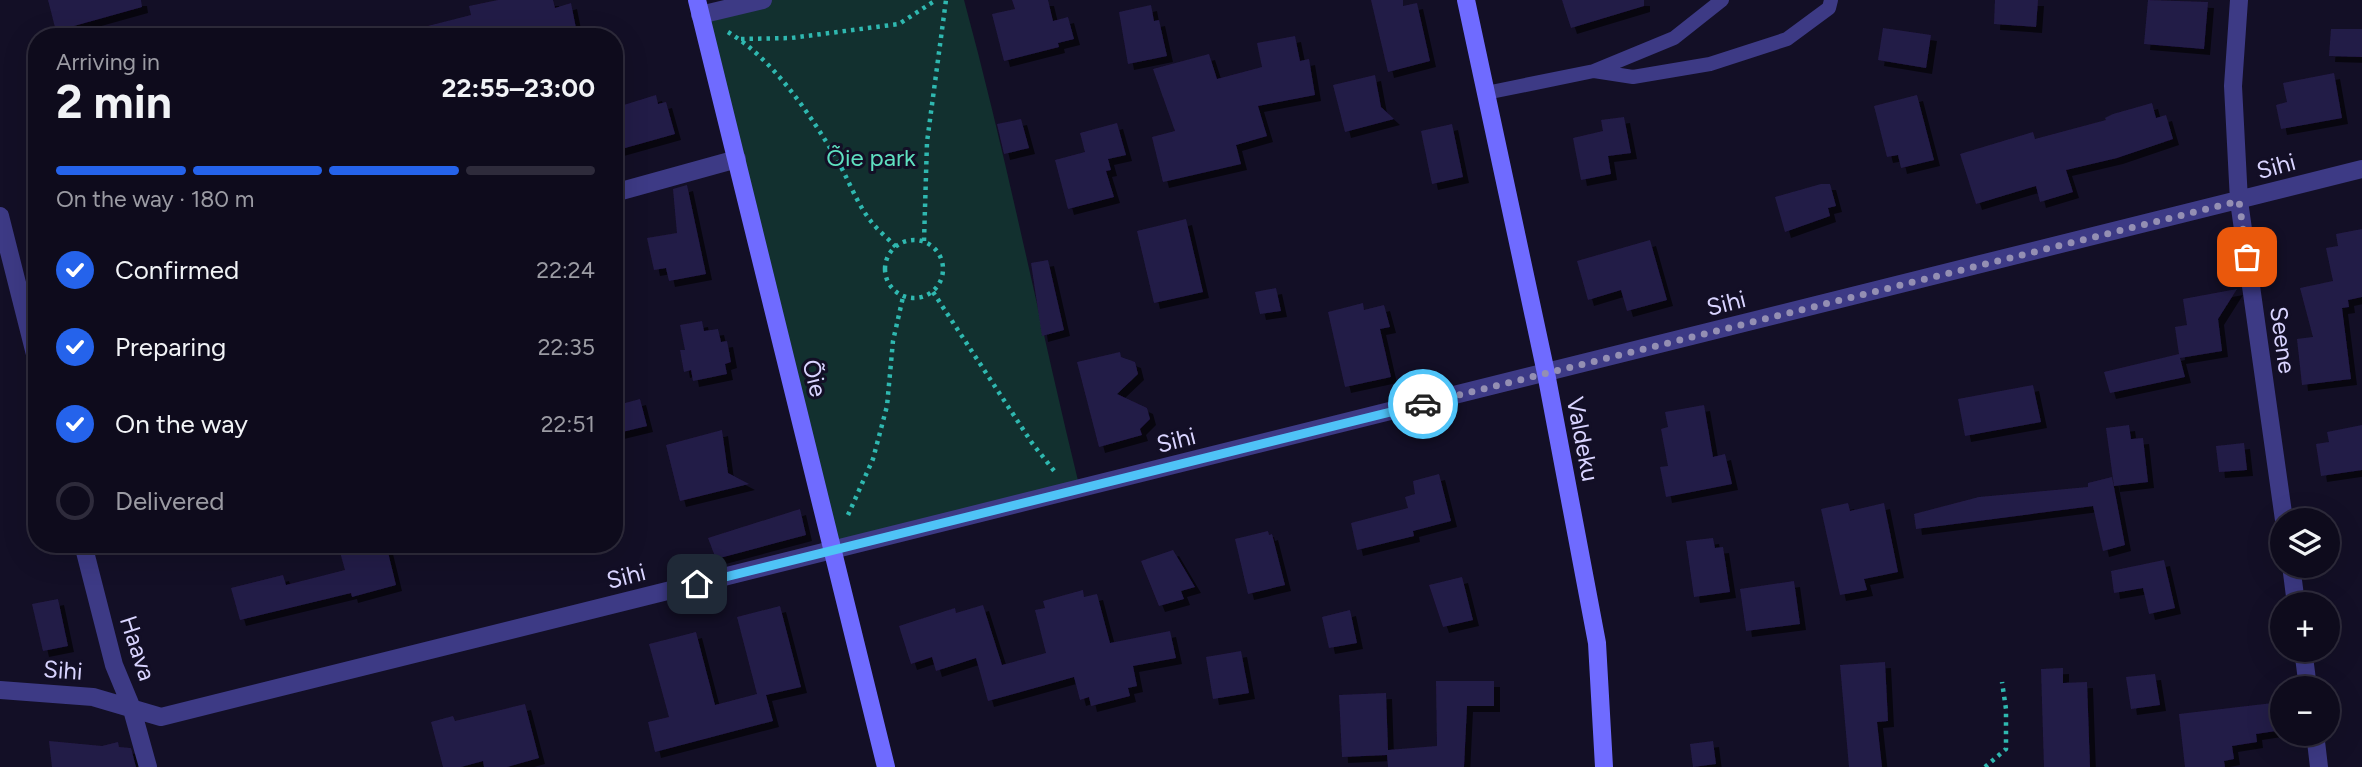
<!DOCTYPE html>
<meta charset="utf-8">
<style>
body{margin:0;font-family:Figtree,sans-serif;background:#1c1929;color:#f1f3f6;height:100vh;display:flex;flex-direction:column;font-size:26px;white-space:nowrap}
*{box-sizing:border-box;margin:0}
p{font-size:23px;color:#9b9ba3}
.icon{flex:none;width:38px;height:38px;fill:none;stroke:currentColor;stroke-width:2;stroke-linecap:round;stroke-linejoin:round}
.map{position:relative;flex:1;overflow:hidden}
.panel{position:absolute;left:28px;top:28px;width:595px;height:525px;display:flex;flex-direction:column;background:#0e0b1c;border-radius:28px;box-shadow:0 7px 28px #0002,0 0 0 2px #2e2b3b}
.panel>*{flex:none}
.controls{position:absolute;left:2270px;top:508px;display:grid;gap:14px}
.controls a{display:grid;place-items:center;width:70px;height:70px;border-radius:50%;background:#0e0b1c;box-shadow:0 7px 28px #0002,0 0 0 2px #2e2b3b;font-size:35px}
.pin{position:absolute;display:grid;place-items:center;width:60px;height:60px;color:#fff;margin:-30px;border-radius:14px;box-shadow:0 4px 10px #0006}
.courier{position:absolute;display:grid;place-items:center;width:70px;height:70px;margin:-35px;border:5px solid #4fc3f7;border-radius:50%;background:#fff;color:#222;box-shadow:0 2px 9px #0007}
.head em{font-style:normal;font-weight:700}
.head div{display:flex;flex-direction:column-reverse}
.head{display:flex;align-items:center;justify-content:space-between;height:119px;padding:0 28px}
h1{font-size:46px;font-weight:700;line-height:52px}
.bar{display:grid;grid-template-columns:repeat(4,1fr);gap:10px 7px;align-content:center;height:84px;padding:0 28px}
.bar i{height:9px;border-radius:5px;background:#2e2b3b}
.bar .selected{background:#2563eb}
.bar p{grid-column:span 4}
ol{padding:0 28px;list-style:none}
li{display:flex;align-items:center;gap:21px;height:77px}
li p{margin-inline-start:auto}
li .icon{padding:7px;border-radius:50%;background:#2563eb;color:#fff;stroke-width:4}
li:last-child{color:#9b9ba3}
li i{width:38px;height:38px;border:4px solid #2e2b3b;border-radius:50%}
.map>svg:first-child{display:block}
.green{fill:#12302f}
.building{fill:#241b47;filter:url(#shadow)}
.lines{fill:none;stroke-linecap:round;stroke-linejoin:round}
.path{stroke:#2fb8b0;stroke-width:4.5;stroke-dasharray:3.5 5;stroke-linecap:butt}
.lane{stroke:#3d3a85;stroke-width:14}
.street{stroke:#3d3a85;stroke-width:18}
.secondary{stroke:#6f6bff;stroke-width:18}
.done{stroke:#948fb3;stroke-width:7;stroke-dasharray:0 12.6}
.route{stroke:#4fc3f7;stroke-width:9}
.labels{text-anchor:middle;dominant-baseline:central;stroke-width:6;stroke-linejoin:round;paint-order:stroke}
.park-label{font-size:24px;fill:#5fe0c0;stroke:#130f26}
.street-label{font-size:24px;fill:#d9d4ff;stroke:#130f26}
</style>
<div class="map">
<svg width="2362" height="767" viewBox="0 0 2362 767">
<defs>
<filter id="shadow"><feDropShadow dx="6" dy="6" stdDeviation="0" flood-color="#0009"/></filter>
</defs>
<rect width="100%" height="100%" fill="#130f26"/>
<path class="green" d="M 763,0 L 964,0 C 1008,162 1040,326 1080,489 L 831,550 L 700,15 Z"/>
<path class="building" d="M 48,0 L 141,0 L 142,7 L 56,31 Z
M 498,0 L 553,0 L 555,8 L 571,3 L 576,28 L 535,37 L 417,37 L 416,29 L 471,15 L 469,6 Z
M 1012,0 L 1048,0 L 1053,21 L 1068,17 L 1074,39 L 1058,43 L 1059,47 L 1004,61 L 992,14 L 1015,9 Z
M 1371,0 L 1403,0 L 1403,6 L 1417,3 L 1430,61 L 1388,72 Z
M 1562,0 L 1644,0 L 1644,6 L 1571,28 Z
M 1995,0 L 2038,0 L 2036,27 L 1994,24 Z
M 2148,0 L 2208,2 L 2204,49 L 2144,44 Z
M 1151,5 L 1154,21 L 1159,20 L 1167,56 L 1128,64 L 1119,12 Z
M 1883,28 L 1931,35 L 1926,68 L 1878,60 Z
M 2331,29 L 2362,29 L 2362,57 L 2329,56 Z
M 1295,36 L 1300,61 L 1309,59 L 1315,95 L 1258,106 L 1267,136 L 1236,145 L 1241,164 L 1163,182 L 1152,137 L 1175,131 L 1153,69 L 1209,54 L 1217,79 L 1262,67 L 1257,43 Z
M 2334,73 L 2342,118 L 2281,129 L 2276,105 L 2287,102 L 2283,83 Z
M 1375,75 L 1381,107 L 1394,119 L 1345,132 L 1333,85 Z
M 656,95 L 658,104 L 666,102 L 675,134 L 618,150 L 614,108 Z
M 1917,95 L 1934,160 L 1901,168 L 1898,155 L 1887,157 L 1874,106 Z
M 2152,103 L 2156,118 L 2166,115 L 2173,139 L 2117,158 L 2066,170 L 2073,192 L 2040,202 L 2036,186 L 1976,204 L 1960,154 L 2033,132 L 2035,139 L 2106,120 L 2105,118 L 2113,114 Z
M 1624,117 L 1631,153 L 1608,156 L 1611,174 L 1581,180 L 1573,138 L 1603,131 L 1601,120 Z
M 1021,119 L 1029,148 L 1004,154 L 997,124 Z
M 1117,123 L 1126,155 L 1108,159 L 1111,170 L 1106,171 L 1114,197 L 1068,209 L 1055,160 L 1085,152 L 1080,133 Z
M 1452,124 L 1463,177 L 1432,184 L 1421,131 Z
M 1821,184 L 1830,184 L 1836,206 L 1828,208 L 1830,216 L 1785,232 L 1775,197 Z
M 687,185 L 706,274 L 669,281 L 666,268 L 654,270 L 647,238 L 677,233 L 673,189 Z
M 1186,219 L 1203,292 L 1154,303 L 1137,231 Z
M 2362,229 L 2362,297 L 2348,300 L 2349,307 L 2342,308 L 2351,379 L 2302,385 L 2297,339 L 2313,337 L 2300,288 L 2333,281 L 2326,248 L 2338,246 L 2336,234 Z
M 1650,240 L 1667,300 L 1627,311 L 1621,290 L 1588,300 L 1577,261 Z
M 1048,260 L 1064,330 L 1042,336 L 1031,263 Z
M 1276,288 L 1281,311 L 1260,314 L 1255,292 Z
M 2237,289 L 2218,319 L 2222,351 L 2180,358 L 2185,377 L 2110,393 L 2104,372 L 2179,354 L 2175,327 L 2187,325 L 2183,299 Z
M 1363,303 L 1364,310 L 1384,305 L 1390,327 L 1380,329 L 1391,377 L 1345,387 L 1328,312 Z
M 702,321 L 704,331 L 718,329 L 721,342 L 727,341 L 731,362 L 725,364 L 727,374 L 693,381 L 691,370 L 684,372 L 680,350 L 685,350 L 680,325 Z
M 1120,352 L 1121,357 L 1135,362 L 1138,374 L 1117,394 L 1147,408 L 1150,419 L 1140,429 L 1142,435 L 1099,447 L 1077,362 Z
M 2033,385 L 2041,422 L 1965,436 L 1958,399 Z
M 640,399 L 647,426 L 614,434 L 614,406 Z
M 1704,405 L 1713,457 L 1725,454 L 1732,484 L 1666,497 L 1660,467 L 1668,466 L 1661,429 L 1668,427 L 1665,412 Z
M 2129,425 L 2131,439 L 2143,438 L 2148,482 L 2114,486 L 2106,428 Z
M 2362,425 L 2362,470 L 2321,476 L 2316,444 L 2329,442 L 2327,432 Z
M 722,430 L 728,473 L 749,484 L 680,501 L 666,445 Z
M 2244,443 L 2247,470 L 2219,472 L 2216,446 Z
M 1439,474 L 1451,521 L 1413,531 L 1414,536 L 1357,550 L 1351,523 L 1408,508 L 1405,497 L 1415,494 L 1413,481 Z
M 2112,477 L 2125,545 L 2103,551 L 2093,506 L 1916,529 L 1914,514 L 1979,497 L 2088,487 L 2088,483 Z
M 1848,503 L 1850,511 L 1884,503 L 1898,572 L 1864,579 L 1867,590 L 1840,595 L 1821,509 Z
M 800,509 L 806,535 L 716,559 L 708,538 Z
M 1268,531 L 1269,535 L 1272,534 L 1285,585 L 1248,594 L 1235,539 Z
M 1713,538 L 1715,548 L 1723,547 L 1730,592 L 1694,597 L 1686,541 Z
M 371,544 L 386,544 L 396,585 L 352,597 L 351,593 L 240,620 L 231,588 L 283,575 L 286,585 L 345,570 L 340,552 Z
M 1173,550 L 1195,587 L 1181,591 L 1184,599 L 1159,606 L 1141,561 Z
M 2164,560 L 2175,608 L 2149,614 L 2143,588 L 2114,593 L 2111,571 Z
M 1462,577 L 1473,620 L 1443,627 L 1429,585 Z
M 1794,581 L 1800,624 L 1746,631 L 1740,589 Z
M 1083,590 L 1084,597 L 1097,594 L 1110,643 L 1170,631 L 1176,658 L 1133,666 L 1137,686 L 1128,688 L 1130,696 L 1091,706 L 1089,697 L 1080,700 L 1074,677 L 988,701 L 976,658 L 936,671 L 932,657 L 911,664 L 899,626 L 955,608 L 956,613 L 983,605 L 1002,665 L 1046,653 L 1035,610 L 1045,608 L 1043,601 Z
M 58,599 L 68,646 L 43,651 L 32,604 Z
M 780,606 L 801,687 L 766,695 L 773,721 L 655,752 L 648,722 L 669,717 L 649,644 L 696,632 L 715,705 L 757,694 L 737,617 Z
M 1350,610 L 1357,643 L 1329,648 L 1322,617 Z
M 1241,651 L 1249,693 L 1213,699 L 1206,657 Z
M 1885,662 L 1888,721 L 1877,722 L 1882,767 L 1849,767 L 1840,665 Z
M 2063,668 L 2063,683 L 2087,682 L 2090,767 L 2044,767 L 2041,669 Z
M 2155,674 L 2160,705 L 2131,709 L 2126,677 Z
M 1436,681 L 1494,681 L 1494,706 L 1467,706 L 1464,767 L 1388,767 L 1387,755 L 1342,757 L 1339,695 L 1386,693 L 1388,750 L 1437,746 Z
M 2273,703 L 2276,731 L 2256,734 L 2257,742 L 2232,746 L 2234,759 L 2224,761 L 2225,767 L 2185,767 L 2179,714 Z
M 525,704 L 539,758 L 507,767 L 484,767 L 483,761 L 461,767 L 443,767 L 431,722 L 453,716 L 455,721 Z
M 49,741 L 102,746 L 118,742 L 119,747 L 131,748 L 136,767 L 52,767 Z
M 1713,741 L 1716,764 L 1693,767 L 1690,744 Z"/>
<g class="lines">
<path class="path" d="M 728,32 C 773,59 810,114 836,158 C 848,178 856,202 870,220 C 877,230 888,238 896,247
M 741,39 L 791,38 L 899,24 L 936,0
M885 269a29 29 0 1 1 58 0a29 29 0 1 1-58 0Z
M 924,241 L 927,142 L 946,0
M 933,292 L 1032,443 L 1055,472
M 848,515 L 873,459 L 887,406 L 893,341 L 903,297
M 1985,767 L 2006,749 L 2006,709 L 2002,682"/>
<path class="lane" d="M 1594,71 L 1633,77 L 1710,64 L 1787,39 L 1829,8 L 1831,0
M 1486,93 L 1594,71 L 1674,38 L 1722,0"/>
<path class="street" d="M 2239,0 L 2233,86 L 2239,201 L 2284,520
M 700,15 L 763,0
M 614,193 L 737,159
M 0,216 L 37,362
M 83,544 L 114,665 L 131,706 L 148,767
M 2291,565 L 2296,604
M 2303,649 L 2308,688
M 0,690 L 93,697 L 161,717 L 2362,169
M 2315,733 L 2319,767"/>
<path class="secondary" d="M 697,0 L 886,767
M 1466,0 L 1546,373 L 1597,643 L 1604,767"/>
</g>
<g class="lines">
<path class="done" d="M 1423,404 L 2239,201 L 2247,257"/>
<path class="route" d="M 697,584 L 1423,404"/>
</g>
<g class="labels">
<g class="park-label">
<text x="871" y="157">Õie park</text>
</g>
<g class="street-label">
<text transform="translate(2276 166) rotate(-15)">Sihi</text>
<text transform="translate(1726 303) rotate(-14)">Sihi</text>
<text transform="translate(2283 340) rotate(82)">Seene</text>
<text transform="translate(815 378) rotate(76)">Õie</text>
<text transform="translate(1583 439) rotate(79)">Valdeku</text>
<text transform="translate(1176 440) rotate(-14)">Sihi</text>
<text transform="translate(626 576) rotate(-14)">Sihi</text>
<text transform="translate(138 648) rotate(72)">Haava</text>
<text transform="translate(63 670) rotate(4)">Sihi</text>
</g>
</g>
</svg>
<div class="controls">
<a><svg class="icon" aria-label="layers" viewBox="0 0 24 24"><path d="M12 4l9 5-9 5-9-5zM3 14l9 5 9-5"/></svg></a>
<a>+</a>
<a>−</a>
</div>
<div class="pin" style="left:2247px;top:257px;background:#ea580c"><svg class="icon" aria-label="bag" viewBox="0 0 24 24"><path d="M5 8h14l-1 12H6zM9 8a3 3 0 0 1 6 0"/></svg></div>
<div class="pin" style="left:697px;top:584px;background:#1f2937"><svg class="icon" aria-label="home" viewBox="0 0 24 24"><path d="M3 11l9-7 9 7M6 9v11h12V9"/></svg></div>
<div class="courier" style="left:1423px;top:404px"><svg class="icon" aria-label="car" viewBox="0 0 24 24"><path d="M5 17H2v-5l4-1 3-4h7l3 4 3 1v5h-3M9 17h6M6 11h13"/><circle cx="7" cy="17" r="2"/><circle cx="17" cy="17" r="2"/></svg></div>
<section class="panel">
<div class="head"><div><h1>2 min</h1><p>Arriving in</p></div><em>22:55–23:00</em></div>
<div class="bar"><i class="selected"></i><i class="selected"></i><i class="selected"></i><i></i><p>On the way · 180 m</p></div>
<ol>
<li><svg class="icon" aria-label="check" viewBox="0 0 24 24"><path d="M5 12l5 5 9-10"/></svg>Confirmed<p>22:24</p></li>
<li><svg class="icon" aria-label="check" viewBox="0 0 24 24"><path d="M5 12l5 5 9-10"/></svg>Preparing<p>22:35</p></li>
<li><svg class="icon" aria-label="check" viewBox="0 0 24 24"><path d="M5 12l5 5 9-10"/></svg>On the way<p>22:51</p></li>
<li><i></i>Delivered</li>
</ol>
</section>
</div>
